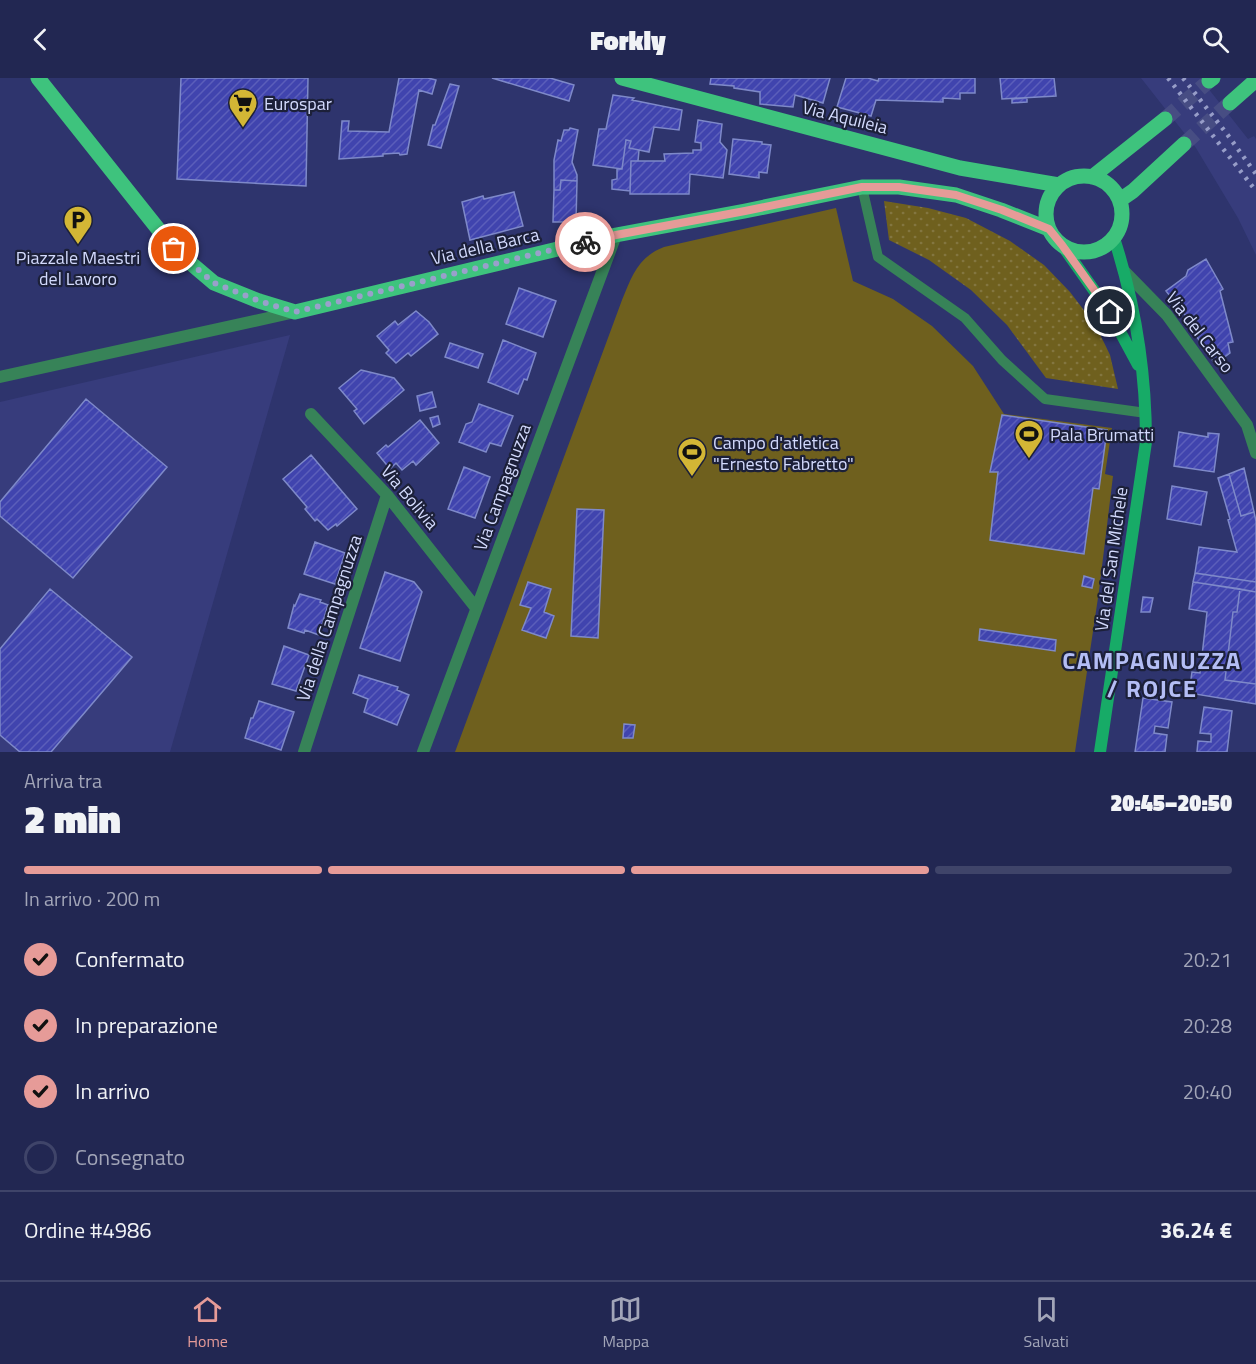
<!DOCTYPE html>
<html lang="it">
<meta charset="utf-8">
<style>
body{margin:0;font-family:"Titillium Web",sans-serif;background:#2a2f59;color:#f1f3f6;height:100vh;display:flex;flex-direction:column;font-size:22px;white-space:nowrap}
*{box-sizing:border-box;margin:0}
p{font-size:20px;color:#a2a5b8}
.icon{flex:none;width:33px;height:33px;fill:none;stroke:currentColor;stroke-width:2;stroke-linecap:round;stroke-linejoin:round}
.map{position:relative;height:674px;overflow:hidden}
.sheet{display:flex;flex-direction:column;background:#222752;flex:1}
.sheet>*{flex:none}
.pin{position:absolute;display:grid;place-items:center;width:51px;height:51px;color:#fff;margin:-26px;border:3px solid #fff;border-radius:50%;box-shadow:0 2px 6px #0007}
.courier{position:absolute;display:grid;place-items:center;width:60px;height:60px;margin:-30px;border:4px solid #e69b98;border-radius:50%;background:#fff;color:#222;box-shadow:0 2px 8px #0007}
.headline em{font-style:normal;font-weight:800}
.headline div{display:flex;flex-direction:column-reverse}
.headline{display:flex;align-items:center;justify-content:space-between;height:102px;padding:0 24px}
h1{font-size:39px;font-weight:800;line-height:45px}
.bar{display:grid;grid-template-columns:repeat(4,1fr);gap:9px 6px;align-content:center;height:72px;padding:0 24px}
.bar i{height:8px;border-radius:4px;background:#3f4469}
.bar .on{background:#e69b98}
.bar p{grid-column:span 4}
.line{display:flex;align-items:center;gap:15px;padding:0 24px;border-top:2px solid #3f4469}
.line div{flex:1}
ol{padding:0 24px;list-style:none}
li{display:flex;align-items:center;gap:18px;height:66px}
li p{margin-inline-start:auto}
li .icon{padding:6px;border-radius:50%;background:#e69b98;color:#111;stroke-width:4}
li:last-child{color:#a2a5b8}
li i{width:33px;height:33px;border:3px solid #3f4469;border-radius:50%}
header{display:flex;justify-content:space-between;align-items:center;height:78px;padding:0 24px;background:#222752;font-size:27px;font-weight:800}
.tab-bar{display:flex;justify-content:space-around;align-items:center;height:84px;border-top:2px solid #3f4469;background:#222752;font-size:16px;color:#a2a5b8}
.tab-bar a{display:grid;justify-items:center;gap:3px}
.tab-bar .on{color:#e69b98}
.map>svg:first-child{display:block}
.built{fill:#373c7c}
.park{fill:url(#park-dots)}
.pitch{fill:#6f601e}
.building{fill:url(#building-hatch);stroke:#7e89c9;stroke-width:1.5}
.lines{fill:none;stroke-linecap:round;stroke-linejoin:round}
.primary-tunnel{stroke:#474d83;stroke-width:15;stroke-dasharray:15 8;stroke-linecap:butt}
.service{stroke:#378358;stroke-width:10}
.minor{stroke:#378358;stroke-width:12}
.secondary{stroke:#17ab67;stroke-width:12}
.primary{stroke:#3ec37d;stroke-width:15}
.rail{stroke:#979dc8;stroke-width:4.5;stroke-dasharray:3 6;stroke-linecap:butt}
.done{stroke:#99a0cb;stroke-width:6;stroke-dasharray:0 10.8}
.route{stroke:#e69b98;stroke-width:8}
.labels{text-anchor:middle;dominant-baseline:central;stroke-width:4.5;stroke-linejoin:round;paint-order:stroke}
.poi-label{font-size:18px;fill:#d3dafd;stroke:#1c2039;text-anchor:start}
.street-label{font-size:18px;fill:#d3dafd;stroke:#1c2039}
.district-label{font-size:24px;font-weight:bold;letter-spacing:1.5px;fill:#b4bef5;stroke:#1c2039}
</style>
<header><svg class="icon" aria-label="back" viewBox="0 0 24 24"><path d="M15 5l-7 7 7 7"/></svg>Forkly<svg class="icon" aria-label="search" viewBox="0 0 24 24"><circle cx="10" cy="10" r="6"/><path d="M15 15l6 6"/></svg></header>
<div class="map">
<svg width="1256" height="674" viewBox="0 0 1256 674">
<defs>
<pattern id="park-dots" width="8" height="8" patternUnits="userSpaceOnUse" patternTransform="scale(1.5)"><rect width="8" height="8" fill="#6f601e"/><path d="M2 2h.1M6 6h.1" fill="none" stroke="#837640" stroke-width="1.8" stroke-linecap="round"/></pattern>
<pattern id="building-hatch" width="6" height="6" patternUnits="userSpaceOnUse" patternTransform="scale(1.5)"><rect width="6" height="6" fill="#4044ae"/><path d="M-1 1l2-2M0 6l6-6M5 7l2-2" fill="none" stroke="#5b5eba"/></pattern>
</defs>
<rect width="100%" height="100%" fill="#2e346d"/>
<path class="built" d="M 1141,0 L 1200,0 L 1248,61 L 1254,58 L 1256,61 L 1256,177 L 1238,140 L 1196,70 Z
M 290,257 L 170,674 L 0,674 L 0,324 Z"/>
<path class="park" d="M 884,123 L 928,130 L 966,140 L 1010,163 L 1044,187 L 1070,214 L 1096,248 L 1110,277 L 1118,311 L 1046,300 L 1007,247 L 971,212 L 929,182 L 889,162 Z"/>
<path class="pitch" d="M 836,130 L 853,203 L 893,221 L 932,248 L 973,288 L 1004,336 L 1112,350 L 1105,396 L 1113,398 L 1099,513 L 1075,674 L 455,674 L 622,222 C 632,198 638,179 664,169 Z"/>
<path class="building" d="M 181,0 L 308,0 L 306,108 L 177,101 Z
M 399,0 L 428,0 L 436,2 L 432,16 L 419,12 L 407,76 L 400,77 L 399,75 L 383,76 L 383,78 L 339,81 L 342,43 L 349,43 L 348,53 L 389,54 Z
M 492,0 L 550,0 L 574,7 L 569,23 Z
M 711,0 L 830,0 L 823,25 L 795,17 L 793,29 L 760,26 L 760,14 L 734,10 L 734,8 L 710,6 Z
M 846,0 L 868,0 L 878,3 L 879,0 L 975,0 L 975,15 L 960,15 L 960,21 L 943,20 L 943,24 L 876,22 L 871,38 L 837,29 Z
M 1000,0 L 1054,0 L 1056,18 L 1002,21 Z
M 450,6 L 459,8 L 441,70 L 428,67 L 433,47 L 435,47 Z
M 613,17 L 634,20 L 632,22 L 682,32 L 679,52 L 654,49 L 649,74 L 629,70 L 631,63 L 626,62 L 622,91 L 593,87 L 599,51 L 606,51 Z
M 1027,20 L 1027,24 L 1012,25 L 1012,21 Z
M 698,42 L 722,46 L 720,64 L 727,72 L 723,100 L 690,96 L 689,116 L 630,116 L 631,83 L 665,83 L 664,76 L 693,75 L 693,72 L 701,72 L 701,65 L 695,64 Z
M 570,50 L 578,52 L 572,84 L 577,97 L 577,103 L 561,102 L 560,112 L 554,112 L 554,82 L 558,62 L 561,63 L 564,52 L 569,52 Z
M 733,61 L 762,64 L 762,66 L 771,67 L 767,95 L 759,94 L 759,100 L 729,96 Z
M 626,62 L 631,63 L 629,70 L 639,72 L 638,83 L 631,83 L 630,113 L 612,111 L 612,102 L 617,101 L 617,91 L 622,91 Z
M 561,102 L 577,103 L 576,144 L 553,144 L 554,112 L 560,112 Z
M 514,114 L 523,148 L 470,162 L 462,124 L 483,118 L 484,121 Z
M 1206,181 L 1223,211 L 1220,213 L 1233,264 L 1228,265 L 1230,275 L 1215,286 L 1187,244 L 1189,242 L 1166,213 L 1186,198 L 1188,192 Z
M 519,210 L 556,223 L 543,259 L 506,246 Z
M 416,233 L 429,244 L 438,256 L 411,278 L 408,275 L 396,285 L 386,275 L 389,272 L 377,258 L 395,243 L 398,247 Z
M 503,262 L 536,275 L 527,302 L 524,301 L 518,316 L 488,304 Z
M 450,265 L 483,276 L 478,290 L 445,279 Z
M 361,292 L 394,300 L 404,312 L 364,346 L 354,333 L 357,331 L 339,310 Z
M 432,314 L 436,329 L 420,333 L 417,318 Z
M 86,321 L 167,389 L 73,500 L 0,438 L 0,424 Z
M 479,326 L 513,338 L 501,368 L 490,365 L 486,374 L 459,364 L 466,346 L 472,344 Z
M 1002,337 L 1107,352 L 1099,411 L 1093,410 L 1084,476 L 990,462 L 998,394 L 990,394 Z
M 438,338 L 440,346 L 433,349 L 430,340 Z
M 420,342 L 439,365 L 416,387 L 413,383 L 402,392 L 396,385 L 390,391 L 377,375 L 386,367 L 388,369 Z
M 1179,354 L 1208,359 L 1208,355 L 1219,356 L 1214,394 L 1174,388 Z
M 311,377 L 357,431 L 337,448 L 336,446 L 328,452 L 317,441 L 315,443 L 305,431 L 307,429 L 283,401 Z
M 464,389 L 490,399 L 475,440 L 448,431 Z
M 1244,390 L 1254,434 L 1241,438 L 1229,396 Z
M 1229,396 L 1241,438 L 1254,434 L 1256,443 L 1256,504 L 1195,495 L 1199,469 L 1237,474 L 1228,442 L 1230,441 L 1218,400 Z
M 1172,408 L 1207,414 L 1201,447 L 1167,441 Z
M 577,431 L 604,432 L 598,560 L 571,558 Z
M 315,464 L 345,475 L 335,506 L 304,496 Z
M 385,494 L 414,504 L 422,514 L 400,583 L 360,570 Z
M 1195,495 L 1256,504 L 1256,514 L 1193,504 Z
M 1084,498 L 1094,501 L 1092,510 L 1082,508 Z
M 528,504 L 551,511 L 544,534 L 554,538 L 546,560 L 522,552 L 531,530 L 520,527 Z
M 1193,504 L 1240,511 L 1237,534 L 1233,534 L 1225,602 L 1256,606 L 1256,626 L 1189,615 L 1192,594 L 1200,595 L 1207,534 L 1189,531 Z
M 50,511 L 132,579 L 51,674 L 20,674 L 0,657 L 0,571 Z
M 1240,511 L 1256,514 L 1256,606 L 1225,602 L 1233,534 L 1237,534 Z
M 300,516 L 321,522 L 320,524 L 328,527 L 319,557 L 305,552 L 304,555 L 288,550 L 294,527 L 295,528 Z
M 1143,519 L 1153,520 L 1150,534 L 1141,534 Z
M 980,551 L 1056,562 L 1055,573 L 979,562 Z
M 284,568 L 309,577 L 296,613 L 272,606 Z
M 359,597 L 398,609 L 397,612 L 409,617 L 397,647 L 364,634 L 368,621 L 353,615 Z
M 1143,620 L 1172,624 L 1168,650 L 1155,648 L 1154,655 L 1167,657 L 1165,674 L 1135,674 Z
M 259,623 L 294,634 L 281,672 L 245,660 L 251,640 L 253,640 Z
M 1204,629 L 1232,633 L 1227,674 L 1197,674 L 1198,663 L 1211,664 L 1211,656 L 1200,655 Z
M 624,646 L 635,647 L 633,660 L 623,660 Z"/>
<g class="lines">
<path class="primary-tunnel" d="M 1165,41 L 1209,3
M 1184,66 L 1230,25"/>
<path class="service" d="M 862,109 L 878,179 L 965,240 L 1002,282 L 1045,321 L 1146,335"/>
<path class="minor" d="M 1124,193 L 1167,237 L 1247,347 L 1256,375
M 0,299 L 295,234
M 311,336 L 387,417 L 476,530
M 304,674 L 387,417
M 423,674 L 616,157"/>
<path class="secondary" d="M 1062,167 L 1110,235 L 1138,287
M 1100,674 L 1146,364 C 1146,296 1135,225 1114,160"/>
<path class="primary" d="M 38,0 L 174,171 L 214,205 L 259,223 L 295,234 L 616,157 L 745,133 L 862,109 L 899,109 L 956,117 L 1001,132 L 1049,151
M 622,0 L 960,90 L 1059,107
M 1209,3 L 1213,0
M 1230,25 L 1256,2
M1046 136a38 38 0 1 1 76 0a38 38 0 1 1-76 0Z
M 1092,99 L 1165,41
M 1120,122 L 1133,113 L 1184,66"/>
<path class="rail" d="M 1168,0 L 1256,113
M 1183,0 L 1227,56 L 1256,96"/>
</g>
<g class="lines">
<path class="done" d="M 174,171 L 214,205 L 259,223 L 295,234 L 585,164"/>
<path class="route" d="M 585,164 L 616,157 L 745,133 L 862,109 L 899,109 L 956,117 L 1002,132 L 1049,151 L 1062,167 L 1110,234"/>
</g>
<defs>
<g id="supermarket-pin" transform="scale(1.5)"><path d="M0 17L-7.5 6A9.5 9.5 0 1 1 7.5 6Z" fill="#d3b635" stroke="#1c2039"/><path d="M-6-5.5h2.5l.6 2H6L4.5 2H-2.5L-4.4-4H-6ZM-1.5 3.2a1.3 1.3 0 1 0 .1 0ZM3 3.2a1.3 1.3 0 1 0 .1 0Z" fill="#111"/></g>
<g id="parking-pin" transform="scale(1.5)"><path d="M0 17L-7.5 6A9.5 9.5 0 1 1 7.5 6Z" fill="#d3b635" stroke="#1c2039"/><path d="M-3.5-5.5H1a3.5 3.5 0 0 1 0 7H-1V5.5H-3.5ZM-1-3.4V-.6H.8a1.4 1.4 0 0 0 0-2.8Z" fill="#111"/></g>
<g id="stadium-pin" transform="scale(1.5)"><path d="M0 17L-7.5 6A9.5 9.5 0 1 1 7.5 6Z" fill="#d3b635" stroke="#1c2039"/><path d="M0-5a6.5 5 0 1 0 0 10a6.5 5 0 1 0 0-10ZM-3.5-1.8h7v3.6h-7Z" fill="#111"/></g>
</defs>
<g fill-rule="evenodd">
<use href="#supermarket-pin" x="243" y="25"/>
<use href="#parking-pin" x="78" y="142"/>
<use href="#stadium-pin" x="1029" y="356"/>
<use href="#stadium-pin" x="692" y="374"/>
</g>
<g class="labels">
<g class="poi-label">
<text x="264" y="25">Eurospar</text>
<text x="78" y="179" text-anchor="middle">Piazzale Maestri<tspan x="78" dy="21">del Lavoro</tspan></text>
<text x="1050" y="356">Pala Brumatti</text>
<text x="713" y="364">Campo d'atletica<tspan x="713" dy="21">"Ernesto Fabretto"</tspan></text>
</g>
<g class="street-label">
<text transform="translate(845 39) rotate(14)">Via Aquileia</text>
<text transform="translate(485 168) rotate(-13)">Via della Barca</text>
<text transform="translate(1200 254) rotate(52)">Via del Carso</text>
<text transform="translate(502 409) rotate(-70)">Via Campagnuzza</text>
<text transform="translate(410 419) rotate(50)">Via Bolivia</text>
<text transform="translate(1111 481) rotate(-82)">Via del San Michele</text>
<text transform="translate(329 540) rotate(-72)">Via della Campagnuzza</text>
</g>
<g class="district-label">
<text x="1152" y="582">CAMPAGNUZZA<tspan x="1152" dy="28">/ ROJCE</tspan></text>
</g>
</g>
</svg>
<div class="pin" style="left:174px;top:171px;background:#ea580c"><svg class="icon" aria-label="bag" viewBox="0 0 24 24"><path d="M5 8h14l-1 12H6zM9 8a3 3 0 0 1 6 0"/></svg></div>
<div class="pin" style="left:1110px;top:234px;background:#1f2937"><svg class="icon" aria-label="home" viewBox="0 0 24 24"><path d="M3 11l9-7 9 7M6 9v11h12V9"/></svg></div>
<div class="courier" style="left:585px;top:164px"><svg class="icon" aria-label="bike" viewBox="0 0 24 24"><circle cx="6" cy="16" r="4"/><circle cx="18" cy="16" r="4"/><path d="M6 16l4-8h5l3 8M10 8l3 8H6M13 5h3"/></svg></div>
</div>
<section class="sheet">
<div class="headline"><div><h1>2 min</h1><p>Arriva tra</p></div><em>20:45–20:50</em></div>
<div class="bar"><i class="on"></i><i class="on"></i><i class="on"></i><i></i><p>In arrivo · 200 m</p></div>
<ol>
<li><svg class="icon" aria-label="check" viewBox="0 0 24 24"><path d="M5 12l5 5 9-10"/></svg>Confermato<p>20:21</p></li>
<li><svg class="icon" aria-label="check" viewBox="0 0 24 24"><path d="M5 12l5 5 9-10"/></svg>In preparazione<p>20:28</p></li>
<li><svg class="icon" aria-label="check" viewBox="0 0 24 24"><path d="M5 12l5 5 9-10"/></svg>In arrivo<p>20:40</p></li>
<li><i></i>Consegnato</li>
</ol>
<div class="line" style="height:78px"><div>Ordine #4986</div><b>36.24 €</b></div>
</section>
<nav class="tab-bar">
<a class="on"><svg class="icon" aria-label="home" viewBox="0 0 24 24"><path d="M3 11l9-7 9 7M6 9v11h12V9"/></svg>Home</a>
<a><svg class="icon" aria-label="map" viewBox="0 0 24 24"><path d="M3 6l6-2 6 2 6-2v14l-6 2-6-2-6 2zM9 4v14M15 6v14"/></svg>Mappa</a>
<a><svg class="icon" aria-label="saved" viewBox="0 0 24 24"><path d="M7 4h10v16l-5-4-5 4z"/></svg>Salvati</a>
</nav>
